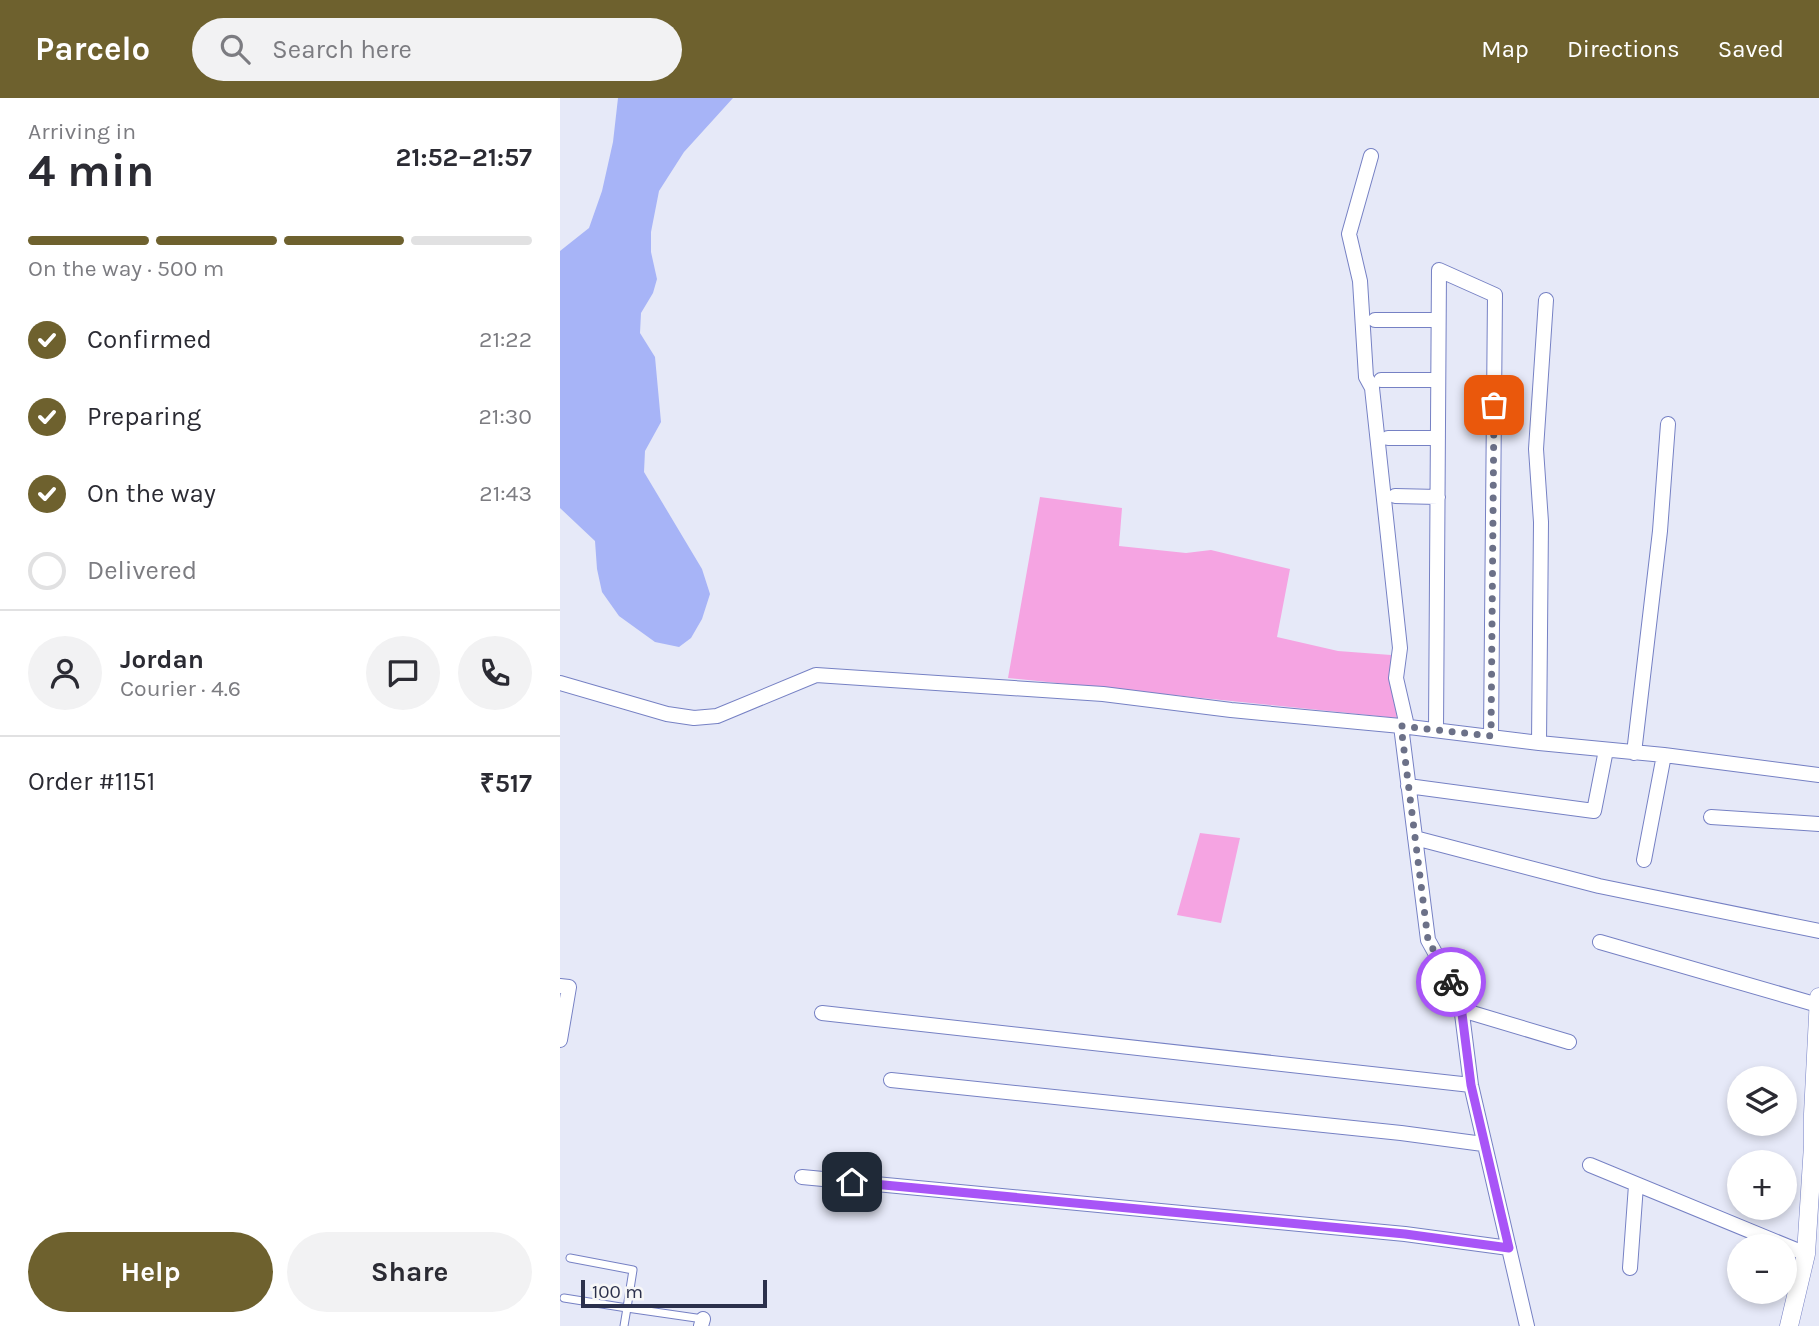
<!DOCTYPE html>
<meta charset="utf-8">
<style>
body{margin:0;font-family:Karla,sans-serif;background:#f2f2f3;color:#2b2b33;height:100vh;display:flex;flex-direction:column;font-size:26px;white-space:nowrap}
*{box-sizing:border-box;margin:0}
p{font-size:23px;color:#7c7c81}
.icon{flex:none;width:38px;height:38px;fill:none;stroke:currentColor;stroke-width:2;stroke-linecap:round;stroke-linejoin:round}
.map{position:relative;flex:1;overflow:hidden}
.side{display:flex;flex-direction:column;background:#fff;width:560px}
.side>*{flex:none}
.controls{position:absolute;left:1167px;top:968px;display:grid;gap:14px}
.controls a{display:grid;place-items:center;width:70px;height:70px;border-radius:50%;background:#fff;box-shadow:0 4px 10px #0003;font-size:35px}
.scale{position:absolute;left:21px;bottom:18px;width:186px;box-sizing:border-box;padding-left:7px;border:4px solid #2b304c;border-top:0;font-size:19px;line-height:24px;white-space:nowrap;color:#2b304c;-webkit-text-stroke:5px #f7f7f7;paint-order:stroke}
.pin{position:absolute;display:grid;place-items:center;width:60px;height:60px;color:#fff;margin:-30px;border-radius:14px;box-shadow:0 4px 10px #0006}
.courier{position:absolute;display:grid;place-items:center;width:70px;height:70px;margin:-35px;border:5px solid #a855f7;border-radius:50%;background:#fff;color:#222;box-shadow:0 2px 9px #0007}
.summary em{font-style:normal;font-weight:700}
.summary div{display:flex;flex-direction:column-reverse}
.summary{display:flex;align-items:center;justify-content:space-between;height:119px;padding:0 28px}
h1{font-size:46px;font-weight:700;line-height:52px}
.bar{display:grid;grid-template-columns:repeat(4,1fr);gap:10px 7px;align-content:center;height:84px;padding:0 28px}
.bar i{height:9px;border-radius:5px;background:#e1e1e2}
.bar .on{background:#6e612e}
.bar p{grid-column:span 4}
.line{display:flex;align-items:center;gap:18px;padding:0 28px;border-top:2px solid #e1e1e2}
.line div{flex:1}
.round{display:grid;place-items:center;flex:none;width:74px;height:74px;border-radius:37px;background:#f2f2f3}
ol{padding:0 28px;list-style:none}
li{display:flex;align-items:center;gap:21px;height:77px}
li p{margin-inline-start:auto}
li .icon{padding:7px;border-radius:50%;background:#6e612e;color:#fff;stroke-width:4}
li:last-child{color:#7c7c81}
li i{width:38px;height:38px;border:4px solid #e1e1e2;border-radius:50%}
.button{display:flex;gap:14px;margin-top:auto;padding:14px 28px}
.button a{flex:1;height:80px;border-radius:42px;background:#6e612e;color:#fff;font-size:28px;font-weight:700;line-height:80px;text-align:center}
.button a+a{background:#f2f2f3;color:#2b2b33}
header{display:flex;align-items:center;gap:42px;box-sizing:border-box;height:98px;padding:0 35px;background:#6e612e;color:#fff}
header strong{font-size:33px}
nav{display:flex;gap:38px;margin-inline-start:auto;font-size:24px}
.search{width:490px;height:63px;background:#f2f2f3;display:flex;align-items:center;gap:18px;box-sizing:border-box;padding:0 24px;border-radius:38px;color:#7c7c81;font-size:26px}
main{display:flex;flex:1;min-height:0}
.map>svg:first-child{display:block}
.green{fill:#f5a4e2}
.water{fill:#a7b4f7}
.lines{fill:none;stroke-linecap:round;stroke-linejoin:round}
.service-casing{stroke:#7681c4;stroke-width:9}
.minor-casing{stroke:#7681c4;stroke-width:16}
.tertiary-casing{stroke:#7681c4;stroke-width:19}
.service{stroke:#fff;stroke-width:7}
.minor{stroke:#fff;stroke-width:14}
.tertiary{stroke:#fff;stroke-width:18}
.done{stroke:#6c7188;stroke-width:7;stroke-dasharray:0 12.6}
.route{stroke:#a855f7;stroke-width:9}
</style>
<header>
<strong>Parcelo</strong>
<div class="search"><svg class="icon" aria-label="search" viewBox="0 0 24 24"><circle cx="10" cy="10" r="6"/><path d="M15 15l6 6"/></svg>Search here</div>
<nav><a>Map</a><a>Directions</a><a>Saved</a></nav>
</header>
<main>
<section class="side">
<div class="summary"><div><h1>4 min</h1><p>Arriving in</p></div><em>21:52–21:57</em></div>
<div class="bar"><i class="on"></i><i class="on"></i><i class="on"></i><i></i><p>On the way · 500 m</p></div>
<ol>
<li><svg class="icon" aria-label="check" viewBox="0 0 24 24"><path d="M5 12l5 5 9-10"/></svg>Confirmed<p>21:22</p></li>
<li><svg class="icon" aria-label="check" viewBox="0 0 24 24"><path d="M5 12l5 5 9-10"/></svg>Preparing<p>21:30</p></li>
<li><svg class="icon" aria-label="check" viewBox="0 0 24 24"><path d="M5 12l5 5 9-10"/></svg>On the way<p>21:43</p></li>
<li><i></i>Delivered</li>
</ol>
<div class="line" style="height:126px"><a class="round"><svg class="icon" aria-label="person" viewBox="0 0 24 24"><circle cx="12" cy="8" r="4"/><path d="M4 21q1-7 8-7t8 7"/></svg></a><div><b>Jordan</b><p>Courier · 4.6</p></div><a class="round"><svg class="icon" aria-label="chat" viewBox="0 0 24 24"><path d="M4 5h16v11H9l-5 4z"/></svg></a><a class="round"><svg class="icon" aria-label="phone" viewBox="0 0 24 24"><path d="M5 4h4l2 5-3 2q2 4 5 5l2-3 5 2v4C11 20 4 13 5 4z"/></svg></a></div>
<div class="line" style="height:91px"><div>Order #1151</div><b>₹517</b></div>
<div class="button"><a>Help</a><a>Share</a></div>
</section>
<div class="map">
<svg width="1259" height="1228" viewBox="0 0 1259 1228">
<rect width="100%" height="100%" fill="#e6e9f8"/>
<path class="green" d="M 480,399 L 562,410 L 559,448 L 626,455 L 651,452 L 730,471 L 717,539 L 778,553 L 831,557 L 831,586 L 837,620 L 448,580 Z
M 640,735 L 680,740 L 661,825 L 617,817 Z"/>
<path class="water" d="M 58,0 L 173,0 L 124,54 L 99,93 L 91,134 L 91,154 L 97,181 L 93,195 L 81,215 L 80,235 L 95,259 L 101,324 L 85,353 L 84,374 L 142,471 L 150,496 L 142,521 L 131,540 L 119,549 L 95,544 L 59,518 L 42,494 L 37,471 L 35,443 L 0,410 L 0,153 L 29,130 L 42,93 L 53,44 Z"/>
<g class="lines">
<g class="service-casing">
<path id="service" d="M 10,1160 L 73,1172 L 67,1210 L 143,1221
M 4,1200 L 67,1210 L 64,1228"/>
</g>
<g class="minor-casing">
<path id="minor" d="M 811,58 L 789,136 L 800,183 L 806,279 L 812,290 L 840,550 L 836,580 L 847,628
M 815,222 L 878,222
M 821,282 L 878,282
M 828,340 L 878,340
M 835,398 L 878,399
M 0,585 L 107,616 L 134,620 L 157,618 L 256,577 L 543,596 L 671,612 L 841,628 L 979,645 L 1104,657 L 1259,677
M 841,628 L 868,842 L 900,900 L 911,987 L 967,1228
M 876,632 L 879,172 L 935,197 L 931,638
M 979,645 L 981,424 L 976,351 L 986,202
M 1074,655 L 1100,433 L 1108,326
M 848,688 L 1034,713 L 1046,652
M 1151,719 L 1259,726
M 855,740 L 1039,788 L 1259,833
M 1084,762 L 1104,657
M 1040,844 L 1258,907
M 0,888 L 9,889 L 0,942
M 902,912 L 1009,944
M 262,915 L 911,987
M 331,982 L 841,1035 L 923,1046
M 1030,1067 L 1246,1156
M 242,1079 L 845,1136 L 949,1150
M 1070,1170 L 1076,1087
M 141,1228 L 143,1221"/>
</g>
<g class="tertiary-casing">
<path id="tertiary" d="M 1229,1228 L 1246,1156 L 1253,1047 L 1253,1016 L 1259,899"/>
</g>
<use href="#service" class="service"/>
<use href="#minor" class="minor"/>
<use href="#tertiary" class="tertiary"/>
</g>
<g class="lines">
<path class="done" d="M 891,884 L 868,842 L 841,628 L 931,638 L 934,307"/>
<path class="route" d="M 292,1084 L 845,1136 L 949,1150 L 911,987 L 900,900 L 891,884"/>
</g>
</svg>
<div class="controls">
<a><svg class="icon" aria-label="layers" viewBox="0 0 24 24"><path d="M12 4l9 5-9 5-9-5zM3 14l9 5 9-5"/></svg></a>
<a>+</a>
<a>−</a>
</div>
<div class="scale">100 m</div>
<div class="pin" style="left:934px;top:307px;background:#ea580c"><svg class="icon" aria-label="bag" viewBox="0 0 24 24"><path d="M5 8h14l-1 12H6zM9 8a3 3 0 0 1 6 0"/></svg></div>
<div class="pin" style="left:292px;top:1084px;background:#1f2937"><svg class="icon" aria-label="home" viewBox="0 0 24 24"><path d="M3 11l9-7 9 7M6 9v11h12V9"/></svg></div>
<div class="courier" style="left:891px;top:884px"><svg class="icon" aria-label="bike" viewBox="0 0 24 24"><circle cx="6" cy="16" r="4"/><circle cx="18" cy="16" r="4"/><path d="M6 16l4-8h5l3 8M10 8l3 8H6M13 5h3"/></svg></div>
</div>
</main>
